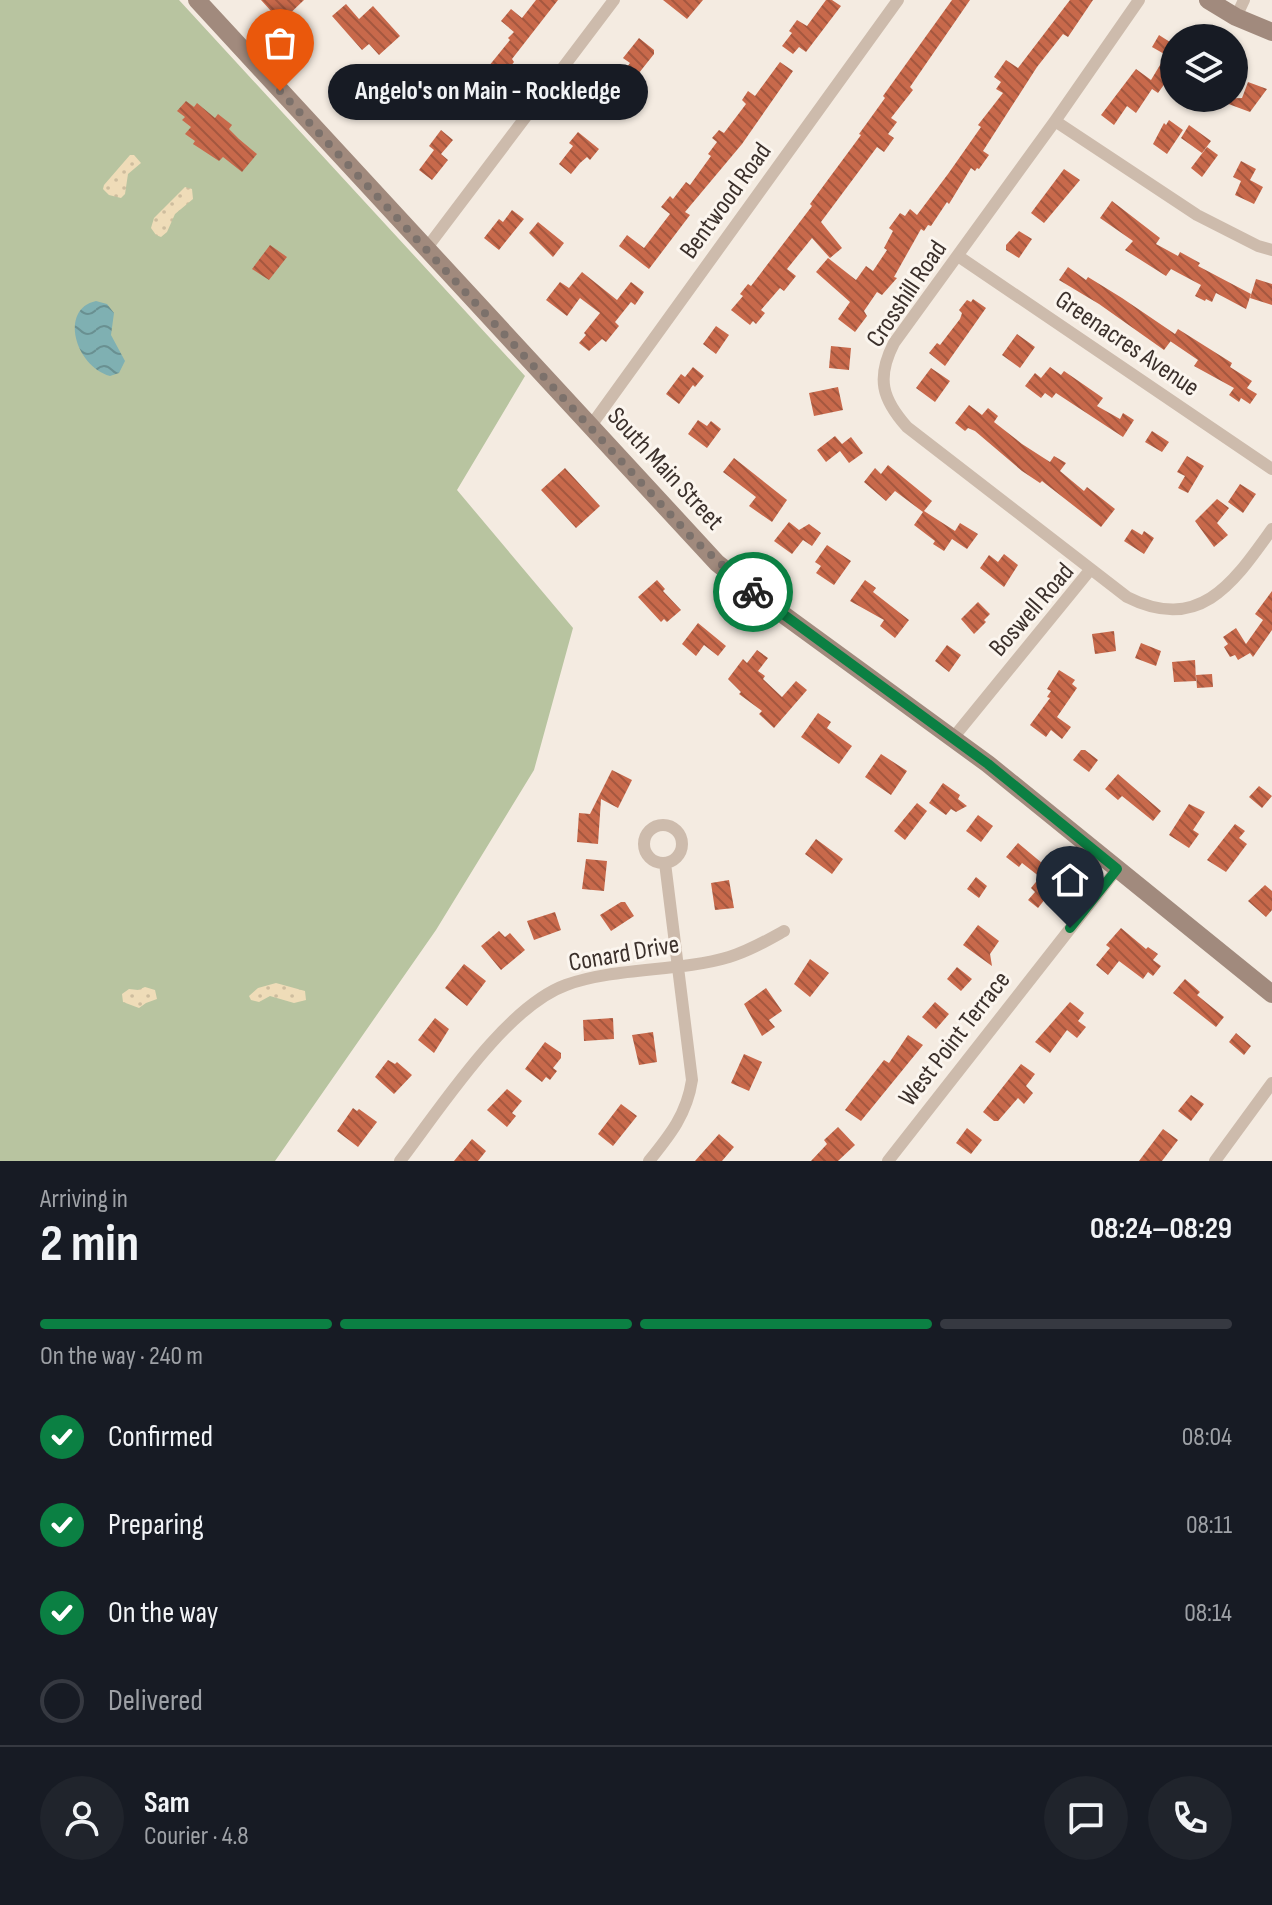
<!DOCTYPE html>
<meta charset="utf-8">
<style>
body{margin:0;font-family:"Sofia Sans Condensed",sans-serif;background:#20242c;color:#f1f3f6;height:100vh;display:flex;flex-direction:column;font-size:30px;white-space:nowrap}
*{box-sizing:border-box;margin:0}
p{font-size:26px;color:#9ea1a6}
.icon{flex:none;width:44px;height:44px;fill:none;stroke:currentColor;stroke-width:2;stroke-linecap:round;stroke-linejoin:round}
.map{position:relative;height:1161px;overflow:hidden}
.panel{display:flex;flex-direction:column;background:#171b24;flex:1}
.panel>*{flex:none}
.buttons{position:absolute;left:1160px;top:24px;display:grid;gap:16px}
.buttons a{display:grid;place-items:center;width:88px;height:88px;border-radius:50%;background:#171b24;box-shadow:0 2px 6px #0004;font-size:40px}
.pin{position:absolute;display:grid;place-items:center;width:68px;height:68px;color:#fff;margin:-82px -34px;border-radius:50% 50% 50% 0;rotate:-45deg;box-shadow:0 0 8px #0007}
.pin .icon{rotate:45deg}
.courier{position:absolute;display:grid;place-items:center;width:80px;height:80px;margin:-40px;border:6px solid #0b8043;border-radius:50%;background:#fff;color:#222;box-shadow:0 2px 10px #0007}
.bubble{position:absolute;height:56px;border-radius:28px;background:#171b24;box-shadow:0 2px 6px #0004;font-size:26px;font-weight:700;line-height:56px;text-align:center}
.summary em{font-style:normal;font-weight:700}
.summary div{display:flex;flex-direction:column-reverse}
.summary{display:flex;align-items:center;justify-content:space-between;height:136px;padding:0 40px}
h1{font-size:52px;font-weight:700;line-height:60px}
.bar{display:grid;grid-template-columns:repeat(4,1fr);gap:12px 8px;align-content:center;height:96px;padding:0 40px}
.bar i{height:10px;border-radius:6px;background:#363941}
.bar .on{background:#0b8043}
.bar p{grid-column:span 4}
.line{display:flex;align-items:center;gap:20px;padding:0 40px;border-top:2px solid #363941}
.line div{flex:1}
.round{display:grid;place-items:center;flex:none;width:84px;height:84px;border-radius:42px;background:#20242c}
ol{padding:0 40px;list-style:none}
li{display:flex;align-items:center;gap:24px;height:88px}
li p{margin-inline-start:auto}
li .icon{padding:8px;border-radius:50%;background:#0b8043;color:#fff;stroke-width:4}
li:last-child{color:#9ea1a6}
li i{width:44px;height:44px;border:4px solid #363941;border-radius:50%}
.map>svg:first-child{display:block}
.green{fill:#b8c4a0}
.sand{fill:url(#sand-dots)}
.water{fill:url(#water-waves)}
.building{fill:url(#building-back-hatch)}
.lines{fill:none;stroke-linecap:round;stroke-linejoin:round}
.street{stroke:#cdbbac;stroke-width:12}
.secondary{stroke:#a18a7d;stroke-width:18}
.done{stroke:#7c716b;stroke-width:8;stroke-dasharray:0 14.4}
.route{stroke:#0b8043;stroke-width:10}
.labels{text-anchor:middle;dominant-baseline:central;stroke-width:6;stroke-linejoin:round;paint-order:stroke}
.street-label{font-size:26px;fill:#3b302b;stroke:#fbf5ee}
</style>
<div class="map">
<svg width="1272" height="1161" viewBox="0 0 1272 1161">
<defs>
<pattern id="sand-dots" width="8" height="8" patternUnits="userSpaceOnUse" patternTransform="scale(2)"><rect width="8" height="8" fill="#efdcb8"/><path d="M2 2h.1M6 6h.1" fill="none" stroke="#cebd9e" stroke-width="1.8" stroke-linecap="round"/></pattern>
<pattern id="water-waves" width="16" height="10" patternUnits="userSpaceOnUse" patternTransform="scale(2)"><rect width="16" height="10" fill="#7fb0b2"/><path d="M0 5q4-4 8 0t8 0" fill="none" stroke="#699091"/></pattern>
<pattern id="building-back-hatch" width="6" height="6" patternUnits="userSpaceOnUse" patternTransform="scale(2)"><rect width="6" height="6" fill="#c8694b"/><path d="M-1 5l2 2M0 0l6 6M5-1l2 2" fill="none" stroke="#a4573f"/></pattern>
</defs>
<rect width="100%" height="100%" fill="#f4ebe1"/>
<path class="green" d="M 0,0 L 179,0 L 525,376 L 457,490 L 573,628 L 534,770 L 436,930 L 275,1161 L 0,1161 Z"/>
<path class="sand" d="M 130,155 L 134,155 L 141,163 L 128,174 L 125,194 L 121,198 L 109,195 L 103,189 L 104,185 Z
M 185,187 L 192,189 L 193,199 L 175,214 L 167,232 L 161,237 L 156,235 L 151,228 L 154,218 Z
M 276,983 L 305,991 L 306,1000 L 294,1003 L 270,996 L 259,1002 L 251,1000 L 249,996 L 258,988 Z
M 145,987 L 155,990 L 157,999 L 146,1003 L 139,1008 L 123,1002 L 122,994 L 129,989 L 138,990 Z"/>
<path class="water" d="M 96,301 L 107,304 L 114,313 L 111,335 L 125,361 L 119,373 L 110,376 C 75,366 59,309 96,301 Z"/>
<path class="building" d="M 261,0 L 304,0 L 281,22 Z
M 536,0 L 558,0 L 512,59 L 514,62 L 497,83 L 484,72 L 510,40 L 508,38 L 514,32 L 501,21 L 511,9 L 522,18 Z
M 663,0 L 703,0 L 687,19 Z
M 826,0 L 832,0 L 841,6 L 806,52 L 799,47 L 793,54 L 782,46 L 792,33 L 789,31 L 797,20 L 807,26 Z
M 952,0 L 970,0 L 910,87 L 913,90 L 891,118 L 897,122 L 888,134 L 894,138 L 884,152 L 877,147 L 821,222 L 842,248 L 830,258 L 812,238 L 787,269 L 796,276 L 784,291 L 780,288 L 761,310 L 765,313 L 756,324 L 753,321 L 750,325 L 731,310 L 743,296 L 740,294 L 748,284 L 751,286 L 812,206 L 810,204 L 861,135 L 859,134 L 885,98 L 883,96 Z
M 1070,0 L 1093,0 L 1068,37 L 1063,34 L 1037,67 L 983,151 L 989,155 L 979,169 L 977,168 L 975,171 L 971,168 L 949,204 L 947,202 L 931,226 L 928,225 L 924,231 L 921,229 L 894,277 L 897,278 L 882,295 L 877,292 L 864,311 L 867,316 L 855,332 L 838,319 L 850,302 L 816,272 L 828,258 L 856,280 L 866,266 L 873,271 L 887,250 L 884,248 L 893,231 L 889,228 L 900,213 L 905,216 L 910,209 L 917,215 L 948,174 L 981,127 L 978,125 L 1003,93 L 996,89 L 1001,82 L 994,77 L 1006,60 L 1018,68 Z
M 346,4 L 359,19 L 373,6 L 400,36 L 379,55 L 369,44 L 362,50 L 332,16 Z
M 1159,35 L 1173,44 L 1174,41 L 1174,67 L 1168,79 L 1158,93 L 1152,89 L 1136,113 L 1127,106 L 1114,125 L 1101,115 L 1136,69 L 1151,80 L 1166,55 L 1152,47 Z
M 639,38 L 654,50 L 654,54 L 616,102 L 613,100 L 602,112 L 589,102 L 606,81 L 612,86 L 630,63 L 623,58 Z
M 780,62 L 793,71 L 742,144 L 685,212 L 690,215 L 649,269 L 619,246 L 627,235 L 644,248 L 670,214 L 661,207 L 670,196 L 673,199 L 686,182 L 690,185 L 711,156 L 708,154 L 717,142 L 712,138 L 719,130 L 724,133 L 746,104 L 742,100 L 748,91 L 755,96 Z
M 1248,82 L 1267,89 L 1250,112 L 1215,99 L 1242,98 Z
M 474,93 L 486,102 L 473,118 L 461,108 Z
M 186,101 L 194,107 L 197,103 L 215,118 L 218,114 L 232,125 L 229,129 L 239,139 L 257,154 L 242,172 L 223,157 L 219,161 L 193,144 L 195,141 L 185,134 L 191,127 L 182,120 L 185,117 L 177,111 Z
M 1169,120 L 1183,130 L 1167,154 L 1153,144 L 1164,123 L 1166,125 Z
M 1189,125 L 1211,141 L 1202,153 L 1181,138 Z
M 441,130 L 453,140 L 441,154 L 448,160 L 432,180 L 419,170 L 434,150 L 429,146 Z
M 578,132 L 599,149 L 590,160 L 587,157 L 580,163 L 571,174 L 559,164 L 573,146 L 569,143 Z
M 1207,147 L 1218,155 L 1202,177 L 1191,168 Z
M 1241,161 L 1256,169 L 1250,180 L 1263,187 L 1254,204 L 1235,195 L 1241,181 L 1233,177 Z
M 1064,169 L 1080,180 L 1044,223 L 1031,213 Z
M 1112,201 L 1160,238 L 1156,244 L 1178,256 L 1180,252 L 1200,263 L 1198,266 L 1251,294 L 1246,309 L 1216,293 L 1212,302 L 1206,299 L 1205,301 L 1195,296 L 1201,285 L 1171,269 L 1166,276 L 1125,250 L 1133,241 L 1100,218 Z
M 512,210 L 524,219 L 499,250 L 484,238 L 499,219 L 503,222 Z
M 538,222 L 564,243 L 553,257 L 529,233 Z
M 1019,231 L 1032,239 L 1019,258 L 1006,250 L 1006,245 Z
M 270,245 L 287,257 L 269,280 L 252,269 Z
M 1068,267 L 1086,280 L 1088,277 L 1122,298 L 1175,334 L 1178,329 L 1232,363 L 1230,367 L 1252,381 L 1247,388 L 1257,394 L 1250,404 L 1241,398 L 1239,402 L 1229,395 L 1234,388 L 1194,366 L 1198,360 L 1170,341 L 1173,338 L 1164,350 L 1099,304 L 1059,280 Z
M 582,272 L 617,300 L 631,282 L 644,292 L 635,305 L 631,302 L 615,322 L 619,326 L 606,342 L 602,339 L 589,351 L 579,343 L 586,335 L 584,333 L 600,313 L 580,298 L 567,316 L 546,300 L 560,282 L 569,288 Z
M 1256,279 L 1272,284 L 1272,305 L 1250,298 Z
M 973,299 L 986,308 L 945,366 L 929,353 L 937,343 L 940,345 L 960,319 L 962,313 L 959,310 L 967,300 L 971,302 Z
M 716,326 L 729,335 L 716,354 L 703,344 Z
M 1017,334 L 1035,347 L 1020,368 L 1002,355 Z
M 831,346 L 851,348 L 849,370 L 829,368 Z
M 693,367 L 704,376 L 695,387 L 693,385 L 679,404 L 666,394 L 681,374 L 685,377 Z
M 1050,367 L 1061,375 L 1064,371 L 1103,398 L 1097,406 L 1120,419 L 1123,413 L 1134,420 L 1123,437 L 1056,393 L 1052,398 L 1045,393 L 1041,398 L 1025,386 L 1035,373 L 1041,378 Z
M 931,368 L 950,381 L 935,402 L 916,388 Z
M 838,387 L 843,410 L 814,416 L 809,393 Z
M 969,405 L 982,415 L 988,408 L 998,416 L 994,422 L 1022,444 L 1050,462 L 1054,456 L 1066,463 L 1060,471 L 1084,491 L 1087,487 L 1115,509 L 1101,527 L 1042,481 L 1040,483 L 1022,471 L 975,431 L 968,428 L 965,431 L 955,423 Z
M 698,420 L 707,426 L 711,421 L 721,429 L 707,448 L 688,434 Z
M 1152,431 L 1169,442 L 1162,452 L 1145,442 Z
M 835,436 L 842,444 L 851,437 L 863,453 L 849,463 L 840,451 L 826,462 L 817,450 Z
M 1187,456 L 1204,466 L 1188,493 L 1178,488 L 1185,476 L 1177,472 Z
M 734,458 L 787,500 L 772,522 L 749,506 L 756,497 L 723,472 Z
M 888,465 L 932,501 L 924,511 L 955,531 L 960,523 L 978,534 L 967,549 L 952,539 L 944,551 L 933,544 L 935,541 L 914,525 L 923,512 L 895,491 L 886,501 L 864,482 L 875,468 L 881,474 Z
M 565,468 L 600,506 L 576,528 L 541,490 Z
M 1240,484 L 1256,494 L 1243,513 L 1228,502 Z
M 1217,499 L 1229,508 L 1217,523 L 1228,535 L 1214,547 L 1195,521 Z
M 789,522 L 799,530 L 809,524 L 821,533 L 812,546 L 803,540 L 792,554 L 774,541 Z
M 1132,529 L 1142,535 L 1144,531 L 1154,538 L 1144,554 L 1124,541 Z
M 827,545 L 851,561 L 834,585 L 816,573 L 821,566 L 815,562 Z
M 1004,554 L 1018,565 L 1004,587 L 980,568 L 989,555 L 998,562 Z
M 657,580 L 665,589 L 663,591 L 681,610 L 667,622 L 664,619 L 661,622 L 638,597 Z
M 865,580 L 876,588 L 873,592 L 909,620 L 895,638 L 880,626 L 884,620 L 850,601 Z
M 1272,591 L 1272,630 L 1253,657 L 1250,653 L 1238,660 L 1235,655 L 1230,657 L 1224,647 L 1228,644 L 1223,637 L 1236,628 L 1246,644 L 1263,620 L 1255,614 Z
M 978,602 L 990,614 L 984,620 L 986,622 L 974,634 L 961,619 Z
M 698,623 L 726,646 L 718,656 L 704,645 L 696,656 L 682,644 Z
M 1114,631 L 1116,651 L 1095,654 L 1092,634 Z
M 1141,643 L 1161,651 L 1156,666 L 1135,658 Z
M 947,645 L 961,655 L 949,672 L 935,661 Z
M 757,650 L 768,658 L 758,671 L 765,676 L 763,679 L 782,697 L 796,681 L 807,690 L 774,728 L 759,714 L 762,711 L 739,694 L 741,692 L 728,679 L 743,659 L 747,663 Z
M 1195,660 L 1196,681 L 1174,682 L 1172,662 Z
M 1059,670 L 1075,680 L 1072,684 L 1077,688 L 1057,717 L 1071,727 L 1062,739 L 1051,730 L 1046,737 L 1030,725 L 1050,698 L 1047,697 L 1051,691 L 1047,689 Z
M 1212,674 L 1213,687 L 1197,688 L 1196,675 Z
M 818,713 L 831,722 L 827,728 L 852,746 L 839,764 L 801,737 Z
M 1081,750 L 1085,750 L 1098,760 L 1089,772 L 1073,760 Z
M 881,754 L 907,771 L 891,795 L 865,777 Z
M 612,770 L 632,780 L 618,808 L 601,799 L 598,844 L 577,842 L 579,813 L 590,814 Z
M 1118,774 L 1161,811 L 1153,821 L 1122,796 L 1118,800 L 1105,789 Z
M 943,783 L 960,795 L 958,799 L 967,806 L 956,812 L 951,809 L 946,815 L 929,803 Z
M 1259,786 L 1272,796 L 1262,808 L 1249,797 Z
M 917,803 L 927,811 L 905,840 L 894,831 Z
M 1189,804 L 1205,812 L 1193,830 L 1199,834 L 1189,848 L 1169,835 Z
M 978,815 L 993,826 L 981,842 L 966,831 Z
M 1235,824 L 1245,831 L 1239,838 L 1247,844 L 1226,872 L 1207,860 Z
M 816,839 L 843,859 L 832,874 L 805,854 Z
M 1018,843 L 1061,879 L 1038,908 L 1028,900 L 1035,892 L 1031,888 L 1040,877 L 1022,863 L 1019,867 L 1006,857 Z
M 586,859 L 607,861 L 604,891 L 582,889 Z
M 976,877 L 987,886 L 979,898 L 967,889 Z
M 729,880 L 734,908 L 715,910 L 711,883 Z
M 1265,885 L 1272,891 L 1272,910 L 1266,917 L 1248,901 Z
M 621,902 L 625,902 L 634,916 L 611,931 L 600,915 Z
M 555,912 L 561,930 L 534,940 L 527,921 Z
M 978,925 L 999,941 L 990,954 L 992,966 L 963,945 Z
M 1121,928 L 1146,949 L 1148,947 L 1158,954 L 1153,960 L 1161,966 L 1153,976 L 1148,972 L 1143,979 L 1119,961 L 1108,975 L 1096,965 L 1110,948 L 1106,945 Z
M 499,931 L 505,937 L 510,933 L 525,950 L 501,970 L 481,946 Z
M 810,959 L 829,973 L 810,997 L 794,984 Z
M 464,964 L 486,981 L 467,1006 L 445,988 Z
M 957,967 L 972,979 L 961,991 L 947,979 Z
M 1185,979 L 1200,992 L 1197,995 L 1224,1017 L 1216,1027 L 1173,993 Z
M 766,988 L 782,1011 L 769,1020 L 775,1027 L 762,1036 L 744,1004 Z
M 935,1002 L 949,1014 L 936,1029 L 922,1017 Z
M 1070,1002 L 1084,1013 L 1078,1021 L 1086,1027 L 1077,1038 L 1067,1030 L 1050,1053 L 1035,1042 Z
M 435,1018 L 449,1029 L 434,1053 L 418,1040 Z
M 613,1018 L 614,1039 L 584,1041 L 583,1020 Z
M 653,1032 L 657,1062 L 639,1065 L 632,1035 Z
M 1236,1033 L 1251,1046 L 1244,1055 L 1229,1042 Z
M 908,1035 L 923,1045 L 861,1121 L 845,1110 L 884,1060 L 889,1063 Z
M 545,1042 L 561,1053 L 561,1058 L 553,1068 L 557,1071 L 550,1080 L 546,1077 L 542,1082 L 525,1069 Z
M 744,1054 L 762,1062 L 749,1091 L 731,1083 Z
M 388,1060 L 395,1064 L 397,1062 L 412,1075 L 394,1094 L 375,1077 Z
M 1021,1064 L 1035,1074 L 1026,1086 L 1033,1093 L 1024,1104 L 1018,1098 L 998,1121 L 994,1121 L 983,1112 Z
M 507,1089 L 522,1101 L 512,1113 L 516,1116 L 507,1127 L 487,1110 Z
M 1191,1095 L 1204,1104 L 1191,1121 L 1178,1111 Z
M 621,1104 L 637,1116 L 613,1146 L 598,1134 Z
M 353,1108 L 357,1111 L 359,1109 L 377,1122 L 358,1147 L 337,1131 Z
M 838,1127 L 855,1145 L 838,1161 L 811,1161 L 827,1144 L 824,1140 Z
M 967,1128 L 982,1140 L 971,1154 L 956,1143 Z
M 1163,1129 L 1178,1140 L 1162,1161 L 1139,1161 Z
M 719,1134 L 734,1147 L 722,1161 L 695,1161 Z
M 472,1139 L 486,1151 L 478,1161 L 454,1161 Z"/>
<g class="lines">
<path class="street" d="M 1139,0 L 1055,121 L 894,343 C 876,378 882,399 907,427 L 1127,597 C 1200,634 1234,582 1272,529
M 1236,17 L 1244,0
M 1055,121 L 1197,215 L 1258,246 L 1272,250
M 426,249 L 614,0
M 958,256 L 1272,469
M 590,427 L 898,0
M 953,738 L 1090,570
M644 844a19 19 0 1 1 38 0a19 19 0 1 1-38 0Z
M 400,1161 C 440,1109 505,1007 566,985 C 616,967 679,972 729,957 C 749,951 766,941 784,931
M 649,1161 C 670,1135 687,1114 692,1080 L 665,863
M 888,1161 L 1117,869
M 1215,1161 L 1272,1083"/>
<path class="secondary" d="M 197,0 L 717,563 L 766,602 L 988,764 L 1272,994
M 1208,0 L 1236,17 L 1272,32"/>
</g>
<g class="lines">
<path class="done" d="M 280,91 L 694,540 L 753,592"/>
<path class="route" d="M 753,592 L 988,764 L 1117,869 L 1070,928"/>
</g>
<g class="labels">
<g class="street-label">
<text transform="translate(726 201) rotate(-54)">Bentwood Road</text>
<text transform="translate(907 294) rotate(-56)">Crosshill Road</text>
<text transform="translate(1127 344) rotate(34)">Greenacres Avenue</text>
<text transform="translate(665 469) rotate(47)">South Main Street</text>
<text transform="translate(1032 610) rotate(-49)">Boswell Road</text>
<text transform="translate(624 954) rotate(-10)">Conard Drive</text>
<text transform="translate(955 1039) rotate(-52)">West Point Terrace</text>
</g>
</g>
</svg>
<div class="buttons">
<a><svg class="icon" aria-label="layers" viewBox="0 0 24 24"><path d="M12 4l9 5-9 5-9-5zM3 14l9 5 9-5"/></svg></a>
</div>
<div class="pin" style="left:280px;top:91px;background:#ea580c"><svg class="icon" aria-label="bag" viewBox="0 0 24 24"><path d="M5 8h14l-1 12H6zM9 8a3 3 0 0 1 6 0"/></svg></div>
<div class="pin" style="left:1070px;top:928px;background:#1f2937"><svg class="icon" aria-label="home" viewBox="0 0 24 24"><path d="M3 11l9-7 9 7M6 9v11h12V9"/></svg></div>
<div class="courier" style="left:753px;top:592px"><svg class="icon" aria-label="bike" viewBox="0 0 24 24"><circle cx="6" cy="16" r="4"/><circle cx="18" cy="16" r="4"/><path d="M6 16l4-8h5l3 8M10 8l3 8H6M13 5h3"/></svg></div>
<div class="bubble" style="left:328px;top:64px;width:320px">Angelo's on Main - Rockledge</div>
</div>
<section class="panel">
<div class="summary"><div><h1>2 min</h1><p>Arriving in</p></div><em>08:24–08:29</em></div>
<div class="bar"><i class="on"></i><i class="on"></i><i class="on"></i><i></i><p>On the way · 240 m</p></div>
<ol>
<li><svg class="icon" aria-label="check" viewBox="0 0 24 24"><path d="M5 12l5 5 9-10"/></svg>Confirmed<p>08:04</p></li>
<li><svg class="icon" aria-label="check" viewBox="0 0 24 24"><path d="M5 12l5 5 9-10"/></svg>Preparing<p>08:11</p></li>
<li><svg class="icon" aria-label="check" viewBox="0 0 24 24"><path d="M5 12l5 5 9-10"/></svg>On the way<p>08:14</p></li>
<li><i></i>Delivered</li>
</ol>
<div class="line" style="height:144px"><a class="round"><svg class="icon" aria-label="person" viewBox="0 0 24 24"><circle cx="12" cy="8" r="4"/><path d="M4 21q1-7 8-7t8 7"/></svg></a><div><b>Sam</b><p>Courier · 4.8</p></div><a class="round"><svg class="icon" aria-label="chat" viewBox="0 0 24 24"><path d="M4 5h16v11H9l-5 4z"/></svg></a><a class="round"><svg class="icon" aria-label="phone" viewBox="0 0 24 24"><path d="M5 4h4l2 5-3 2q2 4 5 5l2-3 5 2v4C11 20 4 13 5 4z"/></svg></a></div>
</section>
